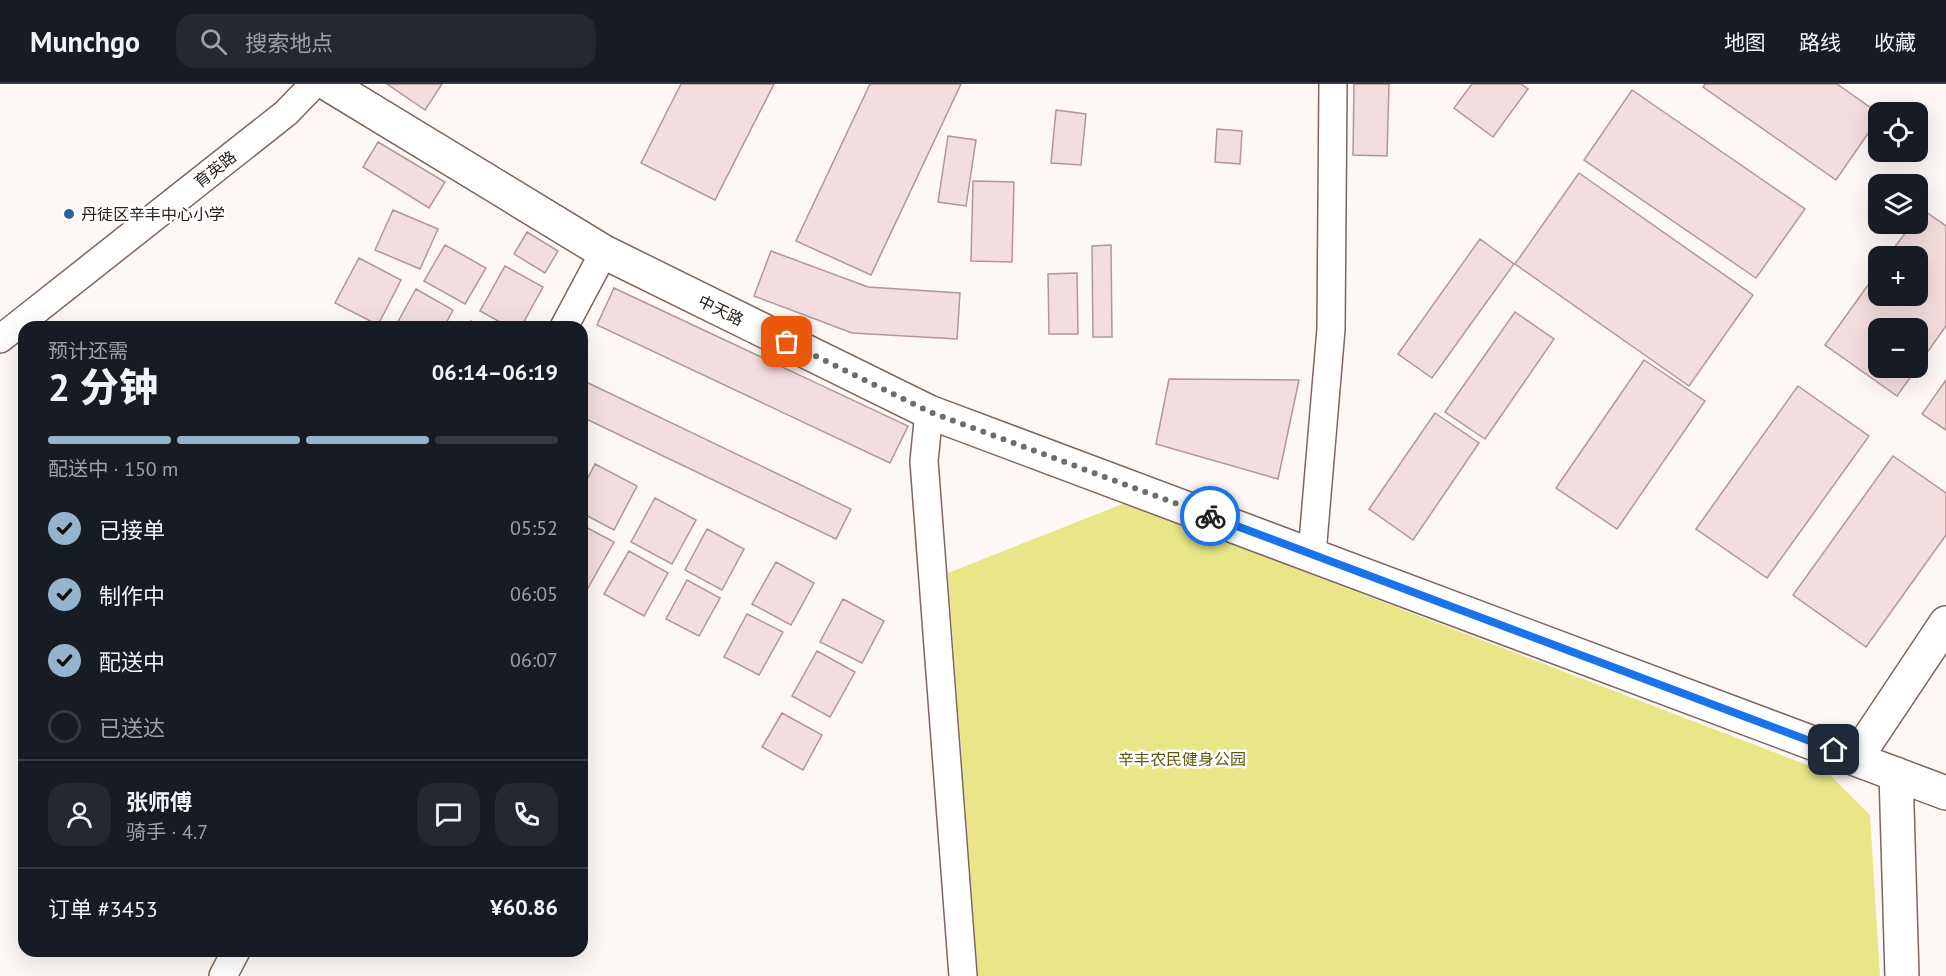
<!DOCTYPE html>
<html lang="zh">
<meta charset="utf-8">
<style>
body{margin:0;font-family:"PT Sans","Noto Sans SC",sans-serif;background:#242831;color:#f1f3f6;height:100vh;display:flex;flex-direction:column;font-size:22px;white-space:nowrap}
*{box-sizing:border-box;margin:0}
p{font-size:20px;color:#9ea1a6}
.icon{flex:none;width:33px;height:33px;fill:none;stroke:currentColor;stroke-width:2;stroke-linecap:round;stroke-linejoin:round}
.map{position:relative;flex:1;overflow:hidden}
.side{position:absolute;left:18px;top:237px;width:570px;height:636px;display:flex;flex-direction:column;background:#171b24;border-radius:18px;box-shadow:0 6px 24px #0002}
.side>*{flex:none}
.fabs{position:absolute;left:1868px;top:18px;display:grid;gap:12px}
.fabs a{display:grid;place-items:center;width:60px;height:60px;border-radius:12px;background:#171b24;box-shadow:0 6px 24px #0002;font-size:30px}
.pin{position:absolute;display:grid;place-items:center;width:51px;height:51px;color:#fff;margin:-26px;border-radius:12px;box-shadow:0 3px 9px #0006}
.courier{position:absolute;display:grid;place-items:center;width:60px;height:60px;margin:-30px;border:4px solid #1a73e8;border-radius:50%;background:#fff;color:#222;box-shadow:0 2px 8px #0007}
.headline em{font-style:normal;font-weight:800}
.headline div{display:flex;flex-direction:column-reverse}
.headline{display:flex;align-items:center;justify-content:space-between;height:102px;padding:0 30px}
h1{font-size:39px;font-weight:800;line-height:45px}
.bar{display:grid;grid-template-columns:repeat(4,1fr);gap:9px 6px;align-content:center;height:72px;padding:0 30px}
.bar i{height:8px;border-radius:4px;background:#363941}
.bar .selected{background:#96b3cd}
.bar p{grid-column:span 4}
.line{display:flex;align-items:center;gap:15px;padding:0 30px;border-top:2px solid #363941}
.line div{flex:1}
.round{display:grid;place-items:center;flex:none;width:63px;height:63px;border-radius:18px;background:#242831}
ol{padding:0 30px;list-style:none}
li{display:flex;align-items:center;gap:18px;height:66px}
li p{margin-inline-start:auto}
li .icon{padding:6px;border-radius:50%;background:#96b3cd;color:#111;stroke-width:4}
li:last-child{color:#9ea1a6}
li i{width:33px;height:33px;border:3px solid #363941;border-radius:50%}
header{display:flex;align-items:center;gap:36px;box-sizing:border-box;height:84px;padding:0 30px;background:#171b24;border-bottom:2px solid #363941}
header strong{font-size:28px}
nav{display:flex;gap:33px;margin-inline-start:auto;font-size:21px}
.search{width:420px;height:54px;background:#242831;display:flex;align-items:center;gap:15px;box-sizing:border-box;padding:0 21px;border-radius:18px;color:#9ea1a6;font-size:22px}
.map>svg:first-child{display:block}
.green{fill:#e8e688}
.building{fill:#f3ddde;stroke:#b39698;stroke-width:1.5}
.lines{fill:none;stroke-linecap:round;stroke-linejoin:round}
.street-casing{stroke:#7f675d;stroke-width:30}
.secondary-casing{stroke:#7f675d;stroke-width:36}
.street{stroke:#fff;stroke-width:27}
.secondary{stroke:#fff;stroke-width:33}
.done{stroke:#736b67;stroke-width:6;stroke-dasharray:0 10.8}
.route{stroke:#1a73e8;stroke-width:8}
.poi-dot{fill:#26649b;stroke:#fff;stroke-width:2}
.labels{text-anchor:middle;dominant-baseline:central;stroke-width:5;stroke-linejoin:round;paint-order:stroke}
.street-label{font-size:16px;fill:#29201b;stroke:#fff}
.poi-label{font-size:16px;fill:#29201b;stroke:#fff;text-anchor:start}
.park-label{font-size:16px;fill:#5c590e;stroke:#fff}
</style>
<header>
<strong>Munchgo</strong>
<div class="search"><svg class="icon" aria-label="search" viewBox="0 0 24 24"><circle cx="10" cy="10" r="6"/><path d="M15 15l6 6"/></svg>搜索地点</div>
<nav><a>地图</a><a>路线</a><a>收藏</a></nav>
</header>
<div class="map">
<svg width="1946" height="892" viewBox="0 0 1946 892">
<rect width="100%" height="100%" fill="#fdf7f5"/>
<path class="green" d="M 1125,419 L 1828,689 L 1870,731 L 1880,892 L 978,892 L 948,489 Z"/>
<path class="building" d="M 387,0 L 442,0 L 425,26 Z
M 681,0 L 774,0 L 715,116 L 641,79 Z
M 870,0 L 961,0 L 871,191 L 796,157 Z
M 1354,0 L 1389,0 L 1387,72 L 1353,71 Z
M 1472,0 L 1521,0 L 1528,5 L 1493,53 L 1454,24 Z
M 1705,0 L 1837,0 L 1878,29 L 1878,35 L 1836,96 L 1703,3 Z
M 1632,6 L 1805,125 L 1756,194 L 1584,76 Z
M 1056,26 L 1086,30 L 1081,81 L 1051,79 Z
M 1217,45 L 1242,47 L 1240,80 L 1215,78 Z
M 948,52 L 976,56 L 966,122 L 938,118 Z
M 378,58 L 445,98 L 429,124 L 363,83 Z
M 1579,89 L 1753,211 L 1689,302 L 1515,180 Z
M 973,97 L 1014,98 L 1012,178 L 971,177 Z
M 1922,125 L 1946,142 L 1946,242 L 1917,283 L 1917,244 L 1878,244 L 1878,284 L 1917,284 L 1897,312 L 1825,261 L 1878,187 L 1878,212 L 1917,212 L 1917,172 L 1888,172 L 1912,140 L 1917,140 L 1917,132 Z
M 393,126 L 438,145 L 420,185 L 375,166 Z
M 527,148 L 558,167 L 545,189 L 514,170 Z
M 1480,155 L 1514,180 L 1432,294 L 1398,270 Z
M 445,161 L 486,184 L 465,220 L 424,197 Z
M 1111,161 L 1112,253 L 1093,253 L 1092,162 Z
M 771,167 L 868,203 L 960,209 L 957,255 L 852,249 L 754,212 Z
M 359,174 L 401,196 L 378,241 L 335,219 Z
M 505,182 L 543,203 L 521,243 L 509,243 L 480,227 Z
M 1077,189 L 1078,250 L 1049,250 L 1048,190 Z
M 614,204 L 908,342 L 890,379 L 597,241 Z
M 416,205 L 453,226 L 444,243 L 395,243 Z
M 1515,228 L 1554,255 L 1485,355 L 1445,328 Z
M 471,237 L 482,243 L 468,243 Z
M 1644,276 L 1705,317 L 1617,445 L 1556,404 Z
M 1169,295 L 1299,296 L 1278,395 L 1156,360 Z
M 582,296 L 851,425 L 836,455 L 582,333 Z
M 1946,296 L 1946,346 L 1922,330 Z
M 1798,302 L 1869,352 L 1767,494 L 1696,445 Z
M 1435,329 L 1479,359 L 1413,456 L 1369,425 Z
M 1893,372 L 1946,409 L 1946,451 L 1866,563 L 1793,511 Z
M 595,380 L 637,402 L 614,446 L 582,429 L 582,405 Z
M 655,414 L 696,436 L 672,480 L 631,458 Z
M 582,441 L 614,458 L 588,504 L 582,500 Z
M 707,445 L 744,465 L 722,506 L 685,486 Z
M 629,467 L 668,489 L 644,532 L 604,510 Z
M 776,478 L 814,499 L 791,541 L 752,520 Z
M 687,496 L 720,514 L 699,552 L 666,535 Z
M 843,515 L 884,537 L 862,579 L 820,558 Z
M 747,530 L 783,548 L 759,591 L 724,573 Z
M 817,567 L 855,588 L 830,633 L 792,612 Z
M 782,629 L 822,651 L 803,686 L 762,663 Z"/>
<g class="lines">
<g class="street-casing">
<path id="street" d="M 564,243 L 604,168
M 0,255 L 286,29 L 314,0
M 929,328 L 924,377 L 963,892
M 1312,470 L 1331,245 L 1333,0
M 223,892 L 236,867"/>
</g>
<g class="secondary-casing">
<path id="secondary" d="M 328,0 L 604,168 L 929,328 L 1946,709
M 1856,674 L 1946,539
M 1896,690 L 1902,892"/>
</g>
<use href="#street" class="street"/>
<use href="#secondary" class="secondary"/>
</g>
<g class="lines">
<path class="done" d="M 787,258 L 930,328 L 1210,432"/>
<path class="route" d="M 1210,432 L 1834,666"/>
</g>
<circle class="poi-dot" cx="69" cy="130" r="6"/>
<g class="labels">
<g class="street-label">
<text transform="translate(215 85) rotate(-38)">育英路</text>
<text transform="translate(721 226) rotate(26)">中天路</text>
</g>
<g class="poi-label">
<text x="81" y="130">丹徒区辛丰中心小学</text>
</g>
<g class="park-label">
<text x="1182" y="675">辛丰农民健身公园</text>
</g>
</g>
</svg>
<div class="fabs">
<a><svg class="icon" aria-label="locate" viewBox="0 0 24 24"><circle cx="12" cy="12" r="6"/><path d="M12 2v4M12 18v4M2 12h4M18 12h4"/></svg></a>
<a><svg class="icon" aria-label="layers" viewBox="0 0 24 24"><path d="M12 4l9 5-9 5-9-5zM3 14l9 5 9-5"/></svg></a>
<a>+</a>
<a>−</a>
</div>
<div class="pin" style="left:787px;top:258px;background:#ea580c"><svg class="icon" aria-label="bag" viewBox="0 0 24 24"><path d="M5 8h14l-1 12H6zM9 8a3 3 0 0 1 6 0"/></svg></div>
<div class="pin" style="left:1834px;top:666px;background:#1f2937"><svg class="icon" aria-label="home" viewBox="0 0 24 24"><path d="M3 11l9-7 9 7M6 9v11h12V9"/></svg></div>
<div class="courier" style="left:1210px;top:432px"><svg class="icon" aria-label="bike" viewBox="0 0 24 24"><circle cx="6" cy="16" r="4"/><circle cx="18" cy="16" r="4"/><path d="M6 16l4-8h5l3 8M10 8l3 8H6M13 5h3"/></svg></div>
<section class="side">
<div class="headline"><div><h1>2 分钟</h1><p>预计还需</p></div><em>06:14–06:19</em></div>
<div class="bar"><i class="selected"></i><i class="selected"></i><i class="selected"></i><i></i><p>配送中 · 150 m</p></div>
<ol>
<li><svg class="icon" aria-label="check" viewBox="0 0 24 24"><path d="M5 12l5 5 9-10"/></svg>已接单<p>05:52</p></li>
<li><svg class="icon" aria-label="check" viewBox="0 0 24 24"><path d="M5 12l5 5 9-10"/></svg>制作中<p>06:05</p></li>
<li><svg class="icon" aria-label="check" viewBox="0 0 24 24"><path d="M5 12l5 5 9-10"/></svg>配送中<p>06:07</p></li>
<li><i></i>已送达</li>
</ol>
<div class="line" style="height:108px"><a class="round"><svg class="icon" aria-label="person" viewBox="0 0 24 24"><circle cx="12" cy="8" r="4"/><path d="M4 21q1-7 8-7t8 7"/></svg></a><div><b>张师傅</b><p>骑手 · 4.7</p></div><a class="round"><svg class="icon" aria-label="chat" viewBox="0 0 24 24"><path d="M4 5h16v11H9l-5 4z"/></svg></a><a class="round"><svg class="icon" aria-label="phone" viewBox="0 0 24 24"><path d="M5 4h4l2 5-3 2q2 4 5 5l2-3 5 2v4C11 20 4 13 5 4z"/></svg></a></div>
<div class="line" style="height:78px"><div>订单 #3453</div><b>¥60.86</b></div>
</section>
</div>
